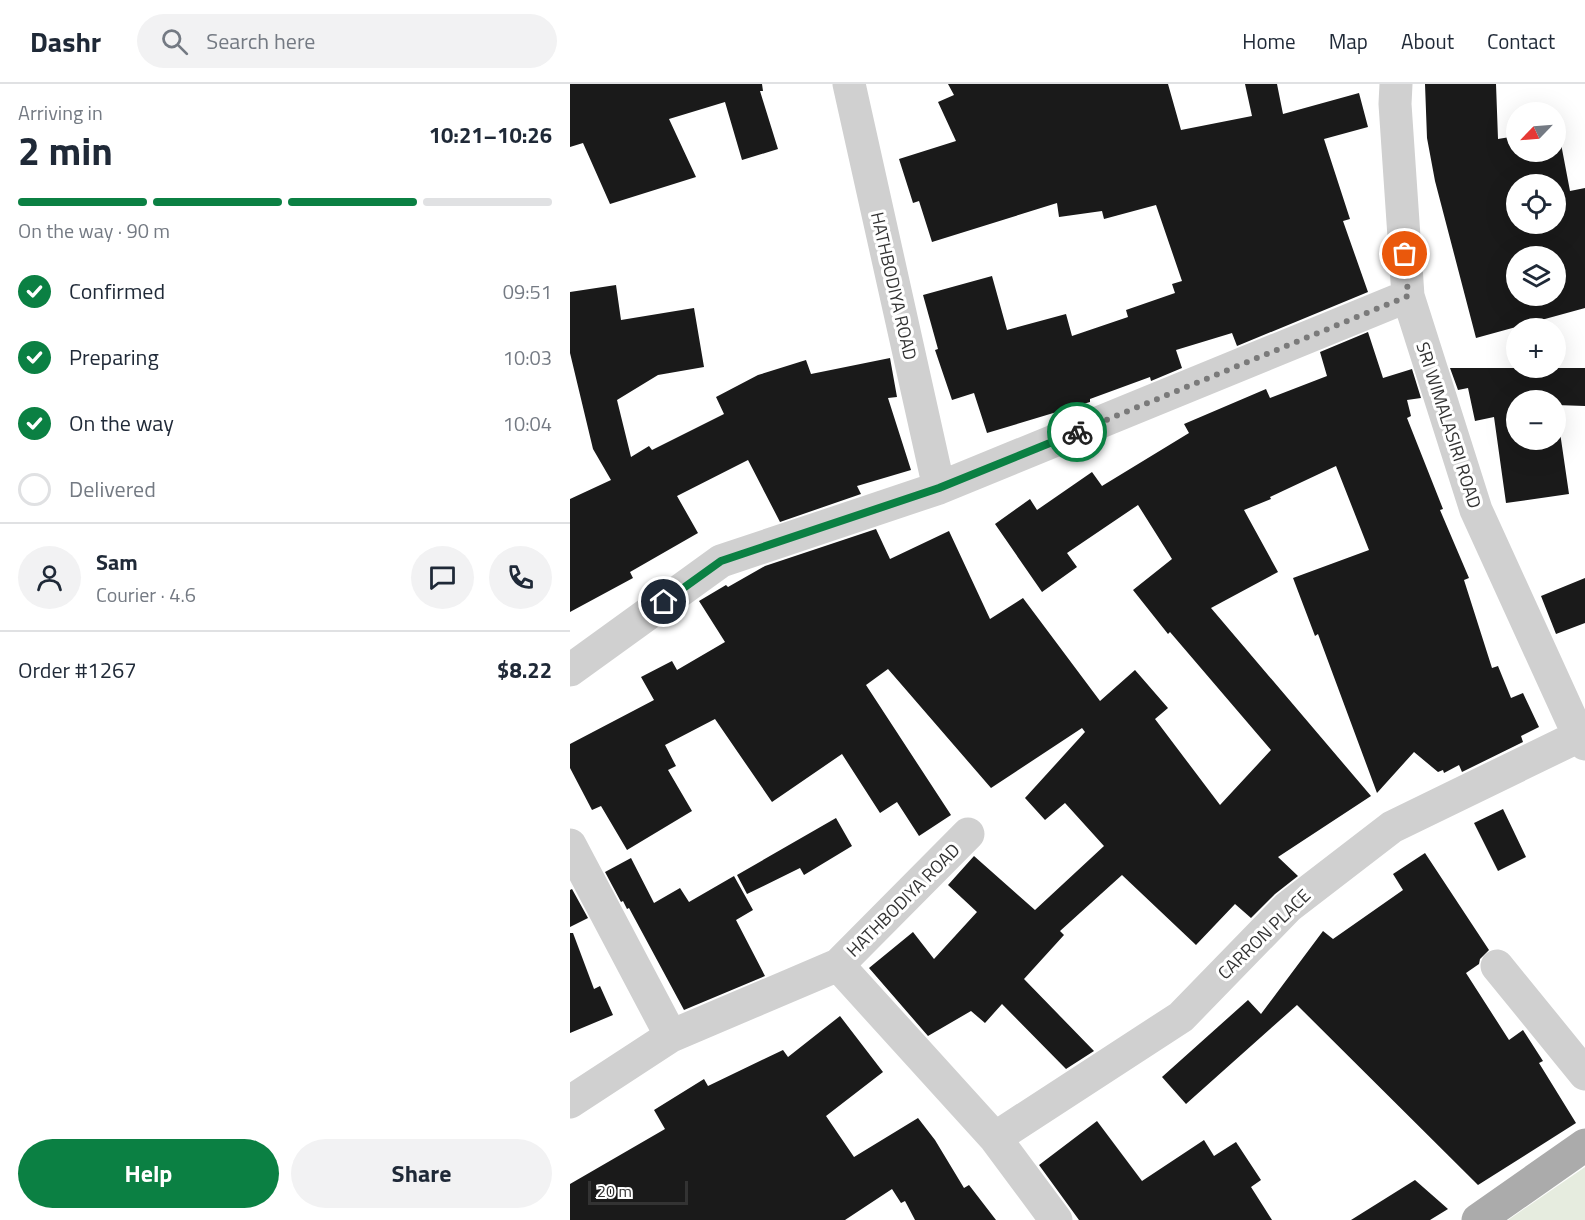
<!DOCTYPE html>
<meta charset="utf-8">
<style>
body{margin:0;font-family:"Titillium Web",sans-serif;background:#f2f2f3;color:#1f2937;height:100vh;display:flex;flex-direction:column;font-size:22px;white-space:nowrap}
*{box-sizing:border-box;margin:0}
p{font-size:20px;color:#747a83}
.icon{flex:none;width:33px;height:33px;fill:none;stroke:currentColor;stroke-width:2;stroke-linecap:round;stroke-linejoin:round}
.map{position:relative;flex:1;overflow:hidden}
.drawer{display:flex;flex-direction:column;background:#fff;width:570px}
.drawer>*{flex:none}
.needle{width:39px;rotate:245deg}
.controls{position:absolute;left:936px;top:18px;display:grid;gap:12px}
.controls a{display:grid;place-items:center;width:60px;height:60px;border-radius:50%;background:#fff;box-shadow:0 6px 24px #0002;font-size:30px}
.scale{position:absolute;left:18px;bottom:15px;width:100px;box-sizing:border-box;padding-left:6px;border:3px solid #333;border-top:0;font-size:16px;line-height:21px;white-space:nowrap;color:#333;-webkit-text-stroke:4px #fff;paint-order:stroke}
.pin{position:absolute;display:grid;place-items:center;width:51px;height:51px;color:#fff;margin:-26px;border:3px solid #fff;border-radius:50%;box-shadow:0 2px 6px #0007}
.courier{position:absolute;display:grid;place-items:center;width:60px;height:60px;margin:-30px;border:4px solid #0b8043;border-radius:50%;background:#fff;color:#222;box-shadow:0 2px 8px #0007}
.headline em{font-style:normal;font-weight:700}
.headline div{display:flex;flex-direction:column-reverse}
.headline{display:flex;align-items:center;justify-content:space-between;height:102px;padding:0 18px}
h1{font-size:39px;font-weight:700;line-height:45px}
.bar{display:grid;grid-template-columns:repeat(4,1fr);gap:9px 6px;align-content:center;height:72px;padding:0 18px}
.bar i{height:8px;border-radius:4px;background:#e0e1e3}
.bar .active{background:#0b8043}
.bar p{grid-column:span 4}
.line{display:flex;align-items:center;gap:15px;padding:0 18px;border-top:2px solid #e0e1e3}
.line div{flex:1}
.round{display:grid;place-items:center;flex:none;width:63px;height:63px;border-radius:32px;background:#f2f2f3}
ol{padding:0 18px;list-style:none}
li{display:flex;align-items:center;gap:18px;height:66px}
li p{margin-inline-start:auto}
li .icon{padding:6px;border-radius:50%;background:#0b8043;color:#fff;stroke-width:4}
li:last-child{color:#747a83}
li i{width:33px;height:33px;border:3px solid #e0e1e3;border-radius:50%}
.action{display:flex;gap:12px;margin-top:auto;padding:12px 18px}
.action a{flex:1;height:69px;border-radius:36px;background:#0b8043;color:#fff;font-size:24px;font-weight:700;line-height:69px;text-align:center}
.action a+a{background:#f2f2f3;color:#1f2937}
header{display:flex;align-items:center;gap:36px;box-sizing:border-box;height:84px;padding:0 30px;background:#fff;border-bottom:2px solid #e0e1e3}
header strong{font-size:28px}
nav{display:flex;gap:33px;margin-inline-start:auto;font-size:21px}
.search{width:420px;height:54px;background:#f2f2f3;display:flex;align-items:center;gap:15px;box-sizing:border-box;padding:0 21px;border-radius:33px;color:#747a83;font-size:22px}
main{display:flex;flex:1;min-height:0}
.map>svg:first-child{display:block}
.green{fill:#e6ecdf}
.building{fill:#1a1a1a;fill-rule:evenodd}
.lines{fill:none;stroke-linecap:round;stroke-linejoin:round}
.minor{stroke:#d0d0d0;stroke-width:33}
.major{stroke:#ababab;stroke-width:33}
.done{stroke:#7a7a7a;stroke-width:6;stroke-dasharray:0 10.8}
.route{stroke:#0b8043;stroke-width:8}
.labels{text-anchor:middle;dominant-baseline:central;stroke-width:6;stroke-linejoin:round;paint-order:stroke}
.street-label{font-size:18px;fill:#333;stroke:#fff}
</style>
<header>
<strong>Dashr</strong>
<div class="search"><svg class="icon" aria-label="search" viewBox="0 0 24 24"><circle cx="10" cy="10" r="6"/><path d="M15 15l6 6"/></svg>Search here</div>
<nav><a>Home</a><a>Map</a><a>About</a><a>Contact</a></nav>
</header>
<main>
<section class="drawer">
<div class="headline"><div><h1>2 min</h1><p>Arriving in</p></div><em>10:21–10:26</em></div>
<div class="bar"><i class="active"></i><i class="active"></i><i class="active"></i><i></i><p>On the way · 90 m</p></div>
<ol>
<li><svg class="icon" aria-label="check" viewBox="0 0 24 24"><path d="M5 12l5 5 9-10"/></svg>Confirmed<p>09:51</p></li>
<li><svg class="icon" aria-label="check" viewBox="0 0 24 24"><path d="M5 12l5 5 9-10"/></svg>Preparing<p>10:03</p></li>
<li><svg class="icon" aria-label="check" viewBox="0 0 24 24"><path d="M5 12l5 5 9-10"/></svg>On the way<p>10:04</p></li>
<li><i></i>Delivered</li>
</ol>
<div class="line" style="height:108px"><a class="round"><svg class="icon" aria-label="person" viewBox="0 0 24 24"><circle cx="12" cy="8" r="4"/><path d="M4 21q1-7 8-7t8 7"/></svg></a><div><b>Sam</b><p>Courier · 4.6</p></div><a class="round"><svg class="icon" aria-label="chat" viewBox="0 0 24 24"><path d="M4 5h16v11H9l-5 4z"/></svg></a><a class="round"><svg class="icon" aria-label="phone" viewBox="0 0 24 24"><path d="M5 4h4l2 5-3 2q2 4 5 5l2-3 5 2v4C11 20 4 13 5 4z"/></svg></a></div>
<div class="line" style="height:78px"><div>Order #1267</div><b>$8.22</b></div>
<div class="action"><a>Help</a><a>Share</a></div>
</section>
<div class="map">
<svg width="1015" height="1136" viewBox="0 0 1015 1136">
<rect width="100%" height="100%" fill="#fff"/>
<path class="green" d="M 1015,1083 L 1015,1136 L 938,1136 Z"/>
<path class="building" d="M 0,0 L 192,0 L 193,7 L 190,7 L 208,65 L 172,76 L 155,18 L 99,35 L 126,93 L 40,120 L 13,59 L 0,63 Z
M 378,0 L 598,0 L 611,46 L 682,32 L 675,0 L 707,0 L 713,30 L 789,9 L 798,43 L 754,55 L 780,135 L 773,137 L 798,208 L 667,262 L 662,249 L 606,266 L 612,284 L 581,297 L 580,293 L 520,315 L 520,318 L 417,349 L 404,309 L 382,316 L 365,266 L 368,265 L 353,211 L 422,192 L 437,246 L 496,230 L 502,252 L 558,233 L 556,226 L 605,209 L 602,200 L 612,197 L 586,121 L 534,135 L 532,127 L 489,133 L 487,119 L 362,158 L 349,117 L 343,119 L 329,75 L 386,57 L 368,18 L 384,11 Z
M 855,0 L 926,0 L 928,55 L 946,52 L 946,68 L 986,68 L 986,45 L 988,44 L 1000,107 L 1015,104 L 1015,224 L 906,254 L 865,97 L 857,54 ZM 946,100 L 986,100 L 986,140 L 946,140 ZM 946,172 L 986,172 L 986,212 L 946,212 Z
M 46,201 L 51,236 L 124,224 L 134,283 L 88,291 L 47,316 L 61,373 L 79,362 L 82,366 L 154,330 L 146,313 L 188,291 L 236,276 L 241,290 L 320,274 L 327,313 L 318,314 L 341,386 L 287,402 L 291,410 L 210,438 L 178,376 L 107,412 L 128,449 L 60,488 L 63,494 L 0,528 L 0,415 L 41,396 L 23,365 L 0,269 L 0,208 Z
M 798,248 L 813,294 L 842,285 L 851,314 L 837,316 L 841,332 L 837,334 L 873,425 L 870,426 L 899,494 L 894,496 L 922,584 L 928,582 L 941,614 L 953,609 L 969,643 L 951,652 L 953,658 L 892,688 L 889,681 L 874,689 L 873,686 L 868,688 L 844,668 L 807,709 L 748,550 L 745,552 L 723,494 L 799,466 L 766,382 L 700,413 L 701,415 L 674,426 L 708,488 L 641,524 L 801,712 L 708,773 L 728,792 L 705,810 L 681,834 L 665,820 L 626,861 L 552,791 L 490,847 L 494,851 L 454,895 L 524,967 L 496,985 L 432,920 L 415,939 L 401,927 L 358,952 L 299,884 L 343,848 L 364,875 L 407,828 L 378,801 L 404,772 L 465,826 L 534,762 L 495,719 L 475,736 L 455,714 L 515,648 L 512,644 L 421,704 L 318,585 L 296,601 L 381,731 L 349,752 L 327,718 L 310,729 L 272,670 L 202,718 L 145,635 L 95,661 L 106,682 L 98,686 L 122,727 L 57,766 L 31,722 L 22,726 L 0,684 L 0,660 L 84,616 L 71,593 L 102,577 L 107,586 L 155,558 L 129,517 L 156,501 L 158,503 L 195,482 L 306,445 L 320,475 L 379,447 L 420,535 L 453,514 L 530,617 L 565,586 L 598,624 L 585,635 L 650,721 L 701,666 L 600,548 L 598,550 L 563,506 L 602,475 L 568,421 L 497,469 L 507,483 L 472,508 L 425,440 L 460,415 L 467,426 L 522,388 L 532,402 L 619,349 L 614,340 L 696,305 L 700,314 L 757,292 L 750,268 Z
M 880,284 L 1015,284 L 1015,322 L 986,321 L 999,410 L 936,419 L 924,333 L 905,337 L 898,304 L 888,306 ZM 946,316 L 986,316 L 986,356 L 946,356 Z
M 1015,494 L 1015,539 L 986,550 L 971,512 Z
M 933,725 L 956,773 L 928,787 L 904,739 Z
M 266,734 L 282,762 L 234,791 L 230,784 L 177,810 L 167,791 Z
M 855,769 L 919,866 L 910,875 L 909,880 L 896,889 L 939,956 L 953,946 L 973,977 L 969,979 L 1006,1039 L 908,1101 L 727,921 L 616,1020 L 592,993 L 678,916 L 691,930 L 753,847 L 763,855 L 833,806 L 823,790 Z
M 61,774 L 84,819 L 110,804 L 119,818 L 164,792 L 183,826 L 166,836 L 195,892 L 114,926 L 59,824 L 57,825 L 53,817 L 51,818 L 35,788 Z
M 2,805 L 18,834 L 0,843 L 0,806 Z
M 0,849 L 3,849 L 24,905 L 30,902 L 43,931 L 0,949 Z
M 270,932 L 313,988 L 256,1032 L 284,1073 L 348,1034 L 365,1056 L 394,1104 L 399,1101 L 426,1136 L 345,1136 L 335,1117 L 331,1119 L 322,1105 L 275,1136 L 0,1136 L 0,1100 L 95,1045 L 84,1026 L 134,995 L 138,1002 L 213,966 L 218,973 Z
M 527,1037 L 572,1097 L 634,1056 L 644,1072 L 666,1058 L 691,1096 L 681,1103 L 702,1136 L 509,1136 L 469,1081 Z
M 845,1096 L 878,1125 L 860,1136 L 781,1136 Z"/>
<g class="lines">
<path class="minor" d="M 279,0 L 369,404
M 826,0 L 825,20 L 838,212 L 906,426 L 1009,652 L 1015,660
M 0,586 L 151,477 L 369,404 L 838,212
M 0,761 L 101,952
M 268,881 L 425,1054 L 486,1136
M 927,882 L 1015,990
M 0,1018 L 101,952 L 268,881 L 398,750
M 425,1054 L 611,933 L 718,823 L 822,743 L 1009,652"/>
<path class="major" d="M 908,1136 L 1015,1061"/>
</g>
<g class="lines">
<path class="done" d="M 507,348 L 838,212 L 835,170"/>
<path class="route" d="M 94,518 L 151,477 L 369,404 L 507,348"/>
</g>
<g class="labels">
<g class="street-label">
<text transform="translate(324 202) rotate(77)">HATHBODIYA ROAD</text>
<text transform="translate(879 341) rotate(72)">SRI WIMALASIRI ROAD</text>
<text transform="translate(333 816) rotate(-45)">HATHBODIYA ROAD</text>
<text transform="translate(694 850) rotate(-44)">CARRON PLACE</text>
</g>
</g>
</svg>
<div class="controls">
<a><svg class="needle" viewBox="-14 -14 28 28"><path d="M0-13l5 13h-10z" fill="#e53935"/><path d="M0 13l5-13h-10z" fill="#747a83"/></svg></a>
<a><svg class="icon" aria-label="locate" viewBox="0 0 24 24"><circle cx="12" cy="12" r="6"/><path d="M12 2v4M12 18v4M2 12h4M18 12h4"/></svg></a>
<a><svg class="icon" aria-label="layers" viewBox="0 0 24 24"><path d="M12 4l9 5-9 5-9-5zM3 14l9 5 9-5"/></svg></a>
<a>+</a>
<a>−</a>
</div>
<div class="scale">20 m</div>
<div class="pin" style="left:835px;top:170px;background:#ea580c"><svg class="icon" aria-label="bag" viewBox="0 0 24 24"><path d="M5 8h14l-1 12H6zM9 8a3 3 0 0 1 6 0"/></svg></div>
<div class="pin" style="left:94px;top:518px;background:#1f2937"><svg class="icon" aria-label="home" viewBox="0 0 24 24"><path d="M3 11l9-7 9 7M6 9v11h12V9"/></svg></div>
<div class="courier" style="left:507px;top:348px"><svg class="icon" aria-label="bike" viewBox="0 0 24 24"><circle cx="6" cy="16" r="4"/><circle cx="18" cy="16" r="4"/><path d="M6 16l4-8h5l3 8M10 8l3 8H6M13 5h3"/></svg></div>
</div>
</main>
